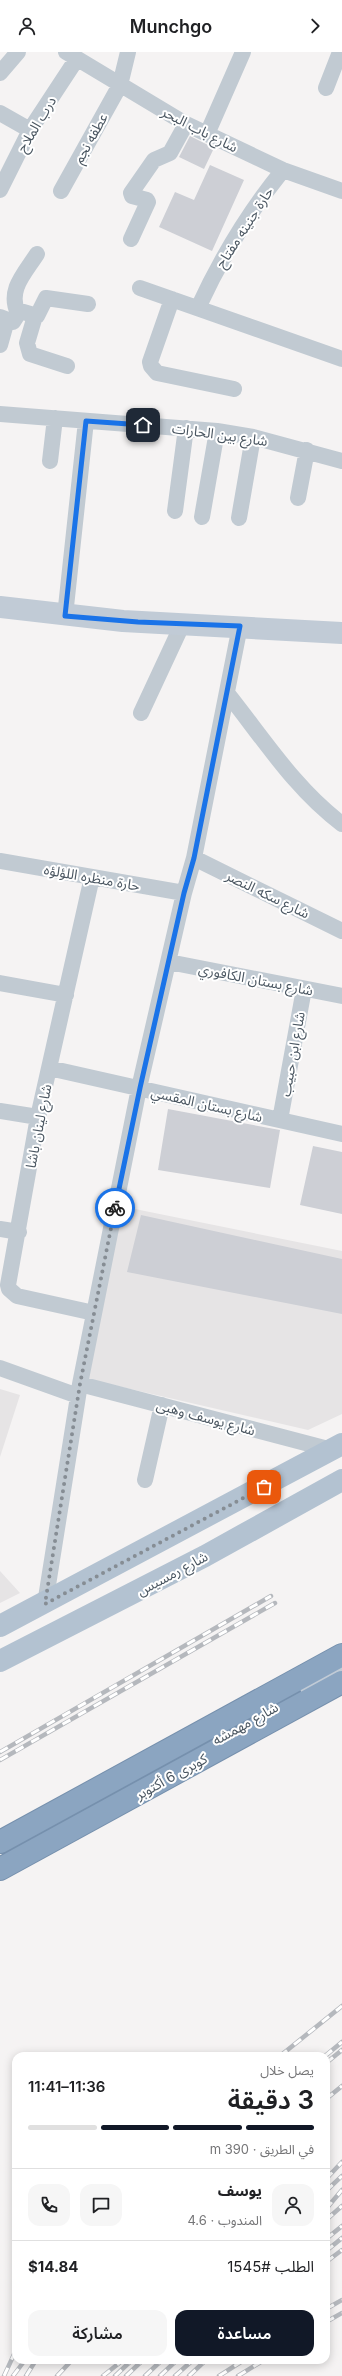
<!DOCTYPE html>
<html lang="ar">
<meta charset="utf-8">
<style>
body{margin:0;font-family:Inter,"Noto Sans Arabic",sans-serif;background:#f6f6f6;color:#202124;direction:rtl;height:100vh;display:flex;flex-direction:column;font-size:15px;white-space:nowrap}
*{box-sizing:border-box;margin:0}
p{font-size:13px;color:#757577}
.icon{flex:none;width:22px;height:22px;fill:none;stroke:currentColor;stroke-width:2;stroke-linecap:round;stroke-linejoin:round}
.map{position:relative;flex:1;overflow:hidden;direction:ltr}
.side{position:absolute;left:12px;top:2000px;width:318px;height:312px;display:flex;flex-direction:column;background:#fff;border-radius:12px;box-shadow:0 2px 10px #0003;direction:rtl}
.side>*{flex:none}
.pin{position:absolute;display:grid;place-items:center;width:34px;height:34px;color:#fff;margin:-17px;border-radius:8px;box-shadow:0 2px 6px #0006}
.courier{position:absolute;display:grid;place-items:center;width:40px;height:40px;margin:-20px;border:3px solid #1a73e8;border-radius:50%;background:#fff;color:#222;box-shadow:0 1px 5px #0007}
.summary em{font-style:normal;font-weight:600}
.summary div{display:flex;flex-direction:column-reverse}
.summary{display:flex;align-items:center;justify-content:space-between;height:68px;padding:0 16px}
h1{font-size:26px;font-weight:600;line-height:30px}
.bar{display:grid;grid-template-columns:repeat(4,1fr);gap:6px 4px;align-content:center;height:48px;padding:0 16px}
.bar i{height:5px;border-radius:3px;background:#e0e0e0}
.bar .selected{background:#111827}
.bar p{grid-column:span 4}
.line{display:flex;align-items:center;gap:10px;padding:0 16px;border-top:1px solid #e0e0e0}
.line div{flex:1}
.round{display:grid;place-items:center;flex:none;width:42px;height:42px;border-radius:12px;background:#f6f6f6}
.button{display:flex;gap:8px;margin-top:auto;padding:8px 16px}
.button a{flex:1;height:46px;border-radius:12px;background:#111827;color:#fff;font-size:16px;font-weight:600;line-height:46px;text-align:center}
.button a+a{background:#f6f6f6;color:#202124}
header{display:flex;justify-content:space-between;align-items:center;height:52px;padding:0 16px;background:#fff;font-size:18px;font-weight:600}
.map>svg:first-child{display:block}
.education{fill:#e6e4e5}
.building{fill:#cdcfd5}
.lines{fill:none;stroke-linecap:round;stroke-linejoin:round}
.motorway-casing{stroke:#7690ad;stroke-width:24}
.minor{stroke:#c1cad2;stroke-width:16}
.secondary{stroke:#c1cbd6;stroke-width:22}
.primary{stroke:#b3c2d1;stroke-width:22}
.motorway{stroke:#8ba5c1;stroke-width:22}
.rail-casing{stroke:#b5b8bd;stroke-width:4.5}
.rail{stroke:#fff;stroke-width:3;stroke-dasharray:9;stroke-linecap:butt}
.done{stroke:#868d94;stroke-width:4;stroke-dasharray:0 7.2}
.route{stroke:#1a73e8;stroke-width:5}
.labels{text-anchor:middle;dominant-baseline:central;stroke-width:4;stroke-linejoin:round;paint-order:stroke}
.street-label{font-size:14px;fill:#4a5661;stroke:#fff}
</style>
<header><svg class="icon" aria-label="forward" viewBox="0 0 24 24"><path d="M9 5l7 7-7 7"/></svg>Munchgo<svg class="icon" aria-label="person" viewBox="0 0 24 24"><circle cx="12" cy="8" r="4"/><path d="M4 21q1-7 8-7t8 7"/></svg></header>
<div class="map">
<svg width="342" height="2324" viewBox="0 0 342 2324">
<rect width="100%" height="100%" fill="#f5f3f3"/>
<path class="education" d="M 120,1154 L 342,1199 L 342,1362 L 308,1378 L 87,1327 Z
M 0,1337 L 20,1343 L 0,1405 Z
M 0,1519 L 20,1541 L 0,1551 Z"/>
<path class="building" d="M 190,84 L 214,96 L 204,117 L 179,105 Z
M 210,113 L 244,128 L 212,199 L 159,175 L 175,140 L 194,148 Z
M 168,1057 L 280,1078 L 270,1136 L 158,1118 Z
M 313,1094 L 342,1100 L 342,1162 L 300,1153 Z
M 141,1163 L 342,1207 L 342,1262 L 127,1220 Z"/>
<g class="lines">
<g class="motorway-casing">
<path id="motorway" d="M 0,1790 L 342,1603
M 0,1817 L 342,1630"/>
</g>
<path class="minor" d="M 66,0 L 186,72 L 283,118 L 342,139
M 0,21 L 18,0
M 326,36 L 340,0
M 0,61 L 30,78
M 207,82 L 243,0
M 0,138 L 30,78 L 76,8
M 61,139 L 120,33 L 128,0
M 131,187 L 148,150 L 147,148 L 132,144 L 131,141 L 154,108 L 170,101 L 186,72
M 140,236 L 342,307
M 172,247 L 150,310 L 151,314 L 157,321 L 234,337
M 198,256 C 221,206 248,161 283,118
M 18,261 C 7,238 25,221 37,202
M 35,264 L 27,291 L 30,302 L 67,314
M 0,265 L 13,270 L 20,259 L 37,264 L 46,246 L 88,252
M 0,293 L 7,268
M 0,362 L 217,379 L 253,385 L 342,409
M 50,409 L 55,366
M 298,446 L 307,398
M 175,459 L 186,376
M 202,465 L 217,379
M 239,466 L 253,385
M 65,564 L 86,369
M 227,641 C 263,686 295,737 342,772
M 141,661 L 182,573
M 194,806 L 342,879
M 0,809 L 184,841
M 92,825 L 38,1065 L 8,1233 L 9,1237 L 17,1244 L 94,1261
M 169,910 L 342,944
M 0,931 L 66,943
M 49,1016 L 342,1082
M 0,1059 L 38,1065
M 280,1068 L 304,937
M 0,1177 L 19,1180
M 0,1316 L 78,1344
M 80,1332 L 332,1398
M 145,1428 L 162,1353
M 45,1552 L 80,1332 L 139,1036 L 184,841 L 194,806 L 240,574"/>
<path class="secondary" d="M 0,555 L 123,569 L 342,581
M 311,1635 L 342,1618"/>
<path class="primary" d="M 0,1574 L 342,1392
M 0,1609 L 205,1504 L 342,1428"/>
<use href="#motorway" class="motorway"/>
<g class="rail-casing">
<path id="rail" d="M 0,1700 L 271,1544
M 0,1708 L 275,1551
M 280,2004 L 342,1954
M 325,2004 L 342,1990
M 326,2011 L 342,1998
M 326,2047 L 342,2034
M 326,2127 L 342,2110
M 326,2139 L 342,2124
M 326,2157 L 342,2138
M 326,2168 L 342,2154
M 326,2187 L 342,2174
M 326,2199 L 342,2186
M 326,2210 L 342,2198
M 326,2257 L 342,2248
M 326,2270 L 342,2261
M 4,2324 L 16,2298
M 13,2324 L 25,2308
M 26,2324 L 36,2308
M 57,2324 L 72,2308
M 103,2324 L 123,2308
M 115,2324 L 132,2308
M 126,2324 L 143,2308
M 145,2324 L 162,2308
M 160,2324 L 177,2308
M 175,2324 L 193,2308
M 189,2324 L 206,2308
M 219,2324 L 244,2308
M 238,2324 L 264,2308"/>
</g>
<use href="#rail" class="rail"/>
</g>
<g class="lines">
<path class="done" d="M 115,1156 L 80,1332 L 45,1552 L 264,1435"/>
<path class="route" d="M 115,1156 L 140,1036 L 184,841 L 194,806 L 240,574 L 138,570 L 65,564 L 86,369 L 143,373"/>
</g>
<g class="labels">
<g class="street-label">
<text transform="translate(36 72) rotate(-59)">درب الملاح</text>
<text transform="translate(200 77) rotate(27)">شارع باب البحر</text>
<text transform="translate(90 86) rotate(-61)">عطفه نجم</text>
<text transform="translate(244 175) rotate(-57)">حارة جنينه مفتاح</text>
<text transform="translate(220 382) rotate(8)">شارع بين الحارات</text>
<text transform="translate(92 825) rotate(10)">حارة منظره اللؤلؤه</text>
<text transform="translate(268 842) rotate(26)">شارع سكه النصر</text>
<text transform="translate(256 927) rotate(11)">شارع بستان الكافوري</text>
<text transform="translate(292 1002) rotate(-80)">شارع ابن حبيب</text>
<text transform="translate(207 1052) rotate(13)">شارع بستان المقسي</text>
<text transform="translate(38 1074) rotate(-79)">شارع لينان باشا</text>
<text transform="translate(206 1365) rotate(15)">شارع يوسف وهبى</text>
<text transform="translate(172 1521) rotate(-28)">شارع رمسيس</text>
<text transform="translate(245 1671) rotate(-29)">شارع مهمشه</text>
<text transform="translate(171 1724) rotate(-29)">كوبرى 6 أكتوبر</text>
</g>
</g>
</svg>
<div class="pin" style="left:264px;top:1435px;background:#ea580c"><svg class="icon" aria-label="bag" viewBox="0 0 24 24"><path d="M5 8h14l-1 12H6zM9 8a3 3 0 0 1 6 0"/></svg></div>
<div class="pin" style="left:143px;top:373px;background:#1f2937"><svg class="icon" aria-label="home" viewBox="0 0 24 24"><path d="M3 11l9-7 9 7M6 9v11h12V9"/></svg></div>
<div class="courier" style="left:115px;top:1156px"><svg class="icon" aria-label="bike" viewBox="0 0 24 24"><circle cx="6" cy="16" r="4"/><circle cx="18" cy="16" r="4"/><path d="M6 16l4-8h5l3 8M10 8l3 8H6M13 5h3"/></svg></div>
<section class="side">
<div class="summary"><div><h1>3 دقيقة</h1><p>يصل خلال</p></div><em>11:36–11:41</em></div>
<div class="bar"><i class="selected"></i><i class="selected"></i><i class="selected"></i><i></i><p>في الطريق · 390 m</p></div>
<div class="line" style="height:72px"><a class="round"><svg class="icon" aria-label="person" viewBox="0 0 24 24"><circle cx="12" cy="8" r="4"/><path d="M4 21q1-7 8-7t8 7"/></svg></a><div><b>يوسف</b><p>المندوب · 4.6</p></div><a class="round"><svg class="icon" aria-label="chat" viewBox="0 0 24 24"><path d="M4 5h16v11H9l-5 4z"/></svg></a><a class="round"><svg class="icon" aria-label="phone" viewBox="0 0 24 24"><path d="M5 4h4l2 5-3 2q2 4 5 5l2-3 5 2v4C11 20 4 13 5 4z"/></svg></a></div>
<div class="line" style="height:52px"><div>الطلب #1545</div><b>$14.84</b></div>
<div class="button"><a>مساعدة</a><a>مشاركة</a></div>
</section>
</div>
